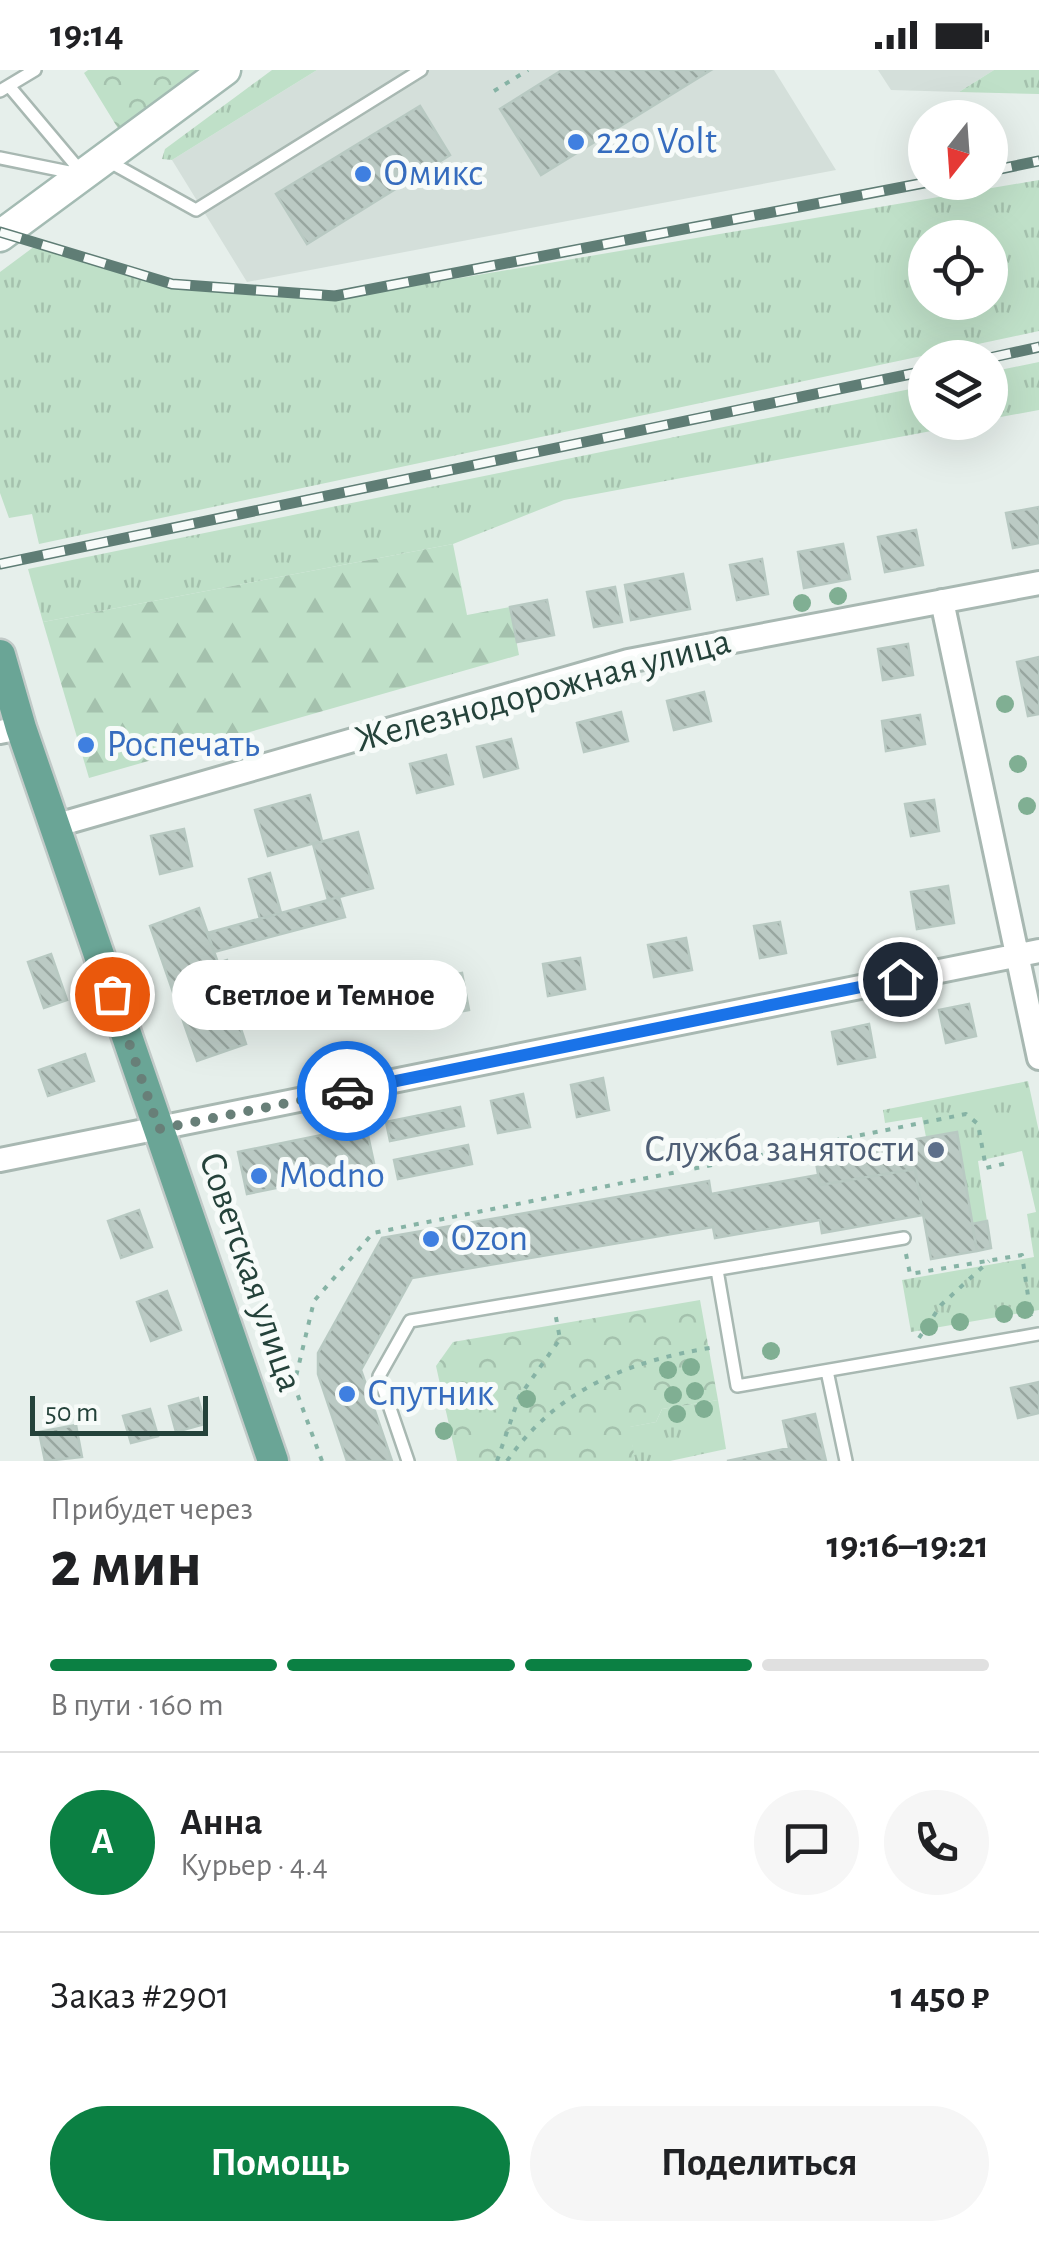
<!DOCTYPE html>
<html lang="ru">
<meta charset="utf-8">
<style>
body{margin:0;font-family:"Alegreya Sans",sans-serif;background:#f6f6f6;color:#202124;height:100vh;display:flex;flex-direction:column;font-size:38px;white-space:nowrap}
*{box-sizing:border-box;margin:0}
p{font-size:32px;color:#757577}
.icon{flex:none;width:55px;height:55px;fill:none;stroke:currentColor;stroke-width:2;stroke-linecap:round;stroke-linejoin:round}
.map{position:relative;height:1391px;overflow:hidden}
.panel{display:flex;flex-direction:column;background:#fff;flex:1}
.panel>*{flex:none}
.needle{width:65px;rotate:197deg}
.tools{position:absolute;left:908px;top:30px;display:grid;gap:20px}
.tools a{display:grid;place-items:center;width:100px;height:100px;border-radius:50%;background:#fff;box-shadow:0 10px 40px #0002;font-size:50px}
.scale{position:absolute;left:30px;bottom:25px;width:178px;box-sizing:border-box;padding-left:10px;border:5px solid #24423a;border-top:0;font-size:28px;line-height:35px;white-space:nowrap;color:#24423a;-webkit-text-stroke:8px #f7fbf9;paint-order:stroke}
.pin{position:absolute;display:grid;place-items:center;width:85px;height:85px;color:#fff;margin:-42px;border:5px solid #fff;border-radius:50%;box-shadow:0 2px 10px #0007}
.courier{position:absolute;display:grid;place-items:center;width:100px;height:100px;margin:-50px;border:8px solid #1a73e8;border-radius:50%;background:#fff;color:#222;box-shadow:0 2px 12px #0007}
.bubble{position:absolute;height:70px;border-radius:35px;background:#fff;box-shadow:0 10px 40px #0002;font-size:32px;font-weight:700;line-height:70px;text-align:center}
.overview em{font-style:normal;font-weight:700}
.overview div{display:flex;flex-direction:column-reverse}
.overview{display:flex;align-items:center;justify-content:space-between;height:170px;padding:0 50px}
h1{font-size:65px;font-weight:700;line-height:75px}
.bar{display:grid;grid-template-columns:repeat(4,1fr);gap:15px 10px;align-content:center;height:120px;padding:0 50px}
.bar i{height:12px;border-radius:8px;background:#e0e0e0}
.bar .active{background:#0b8043}
.bar p{grid-column:span 4}
.line{display:flex;align-items:center;gap:25px;padding:0 50px;border-top:2px solid #e0e0e0}
.line div{flex:1}
.round{display:grid;place-items:center;flex:none;width:105px;height:105px;border-radius:52px;background:#f6f6f6}
.action{display:flex;gap:20px;margin-top:auto;padding:20px 50px}
.action a{flex:1;height:115px;border-radius:60px;background:#0b8043;color:#fff;font-size:40px;font-weight:700;line-height:115px;text-align:center}
.action a+a{background:#f6f6f6;color:#202124}
.status{display:flex;justify-content:space-between;align-items:center;height:70px;padding:0 50px;background:#fff;direction:ltr}
.status svg{height:28px;fill:currentColor}
.map>svg:first-child{display:block}
.built{fill:#d4dfda}
.grass{fill:url(#grass-tufts);fill-rule:evenodd}
.forest{fill:url(#forest-firs)}
.park{fill:url(#park-crowns)}
.building{fill:url(#building-back-hatch);stroke:#b8c9c2;stroke-width:2.5}
.lines{fill:none;stroke-linecap:round;stroke-linejoin:round}
.lane-casing{stroke:#a8b8b2;stroke-width:16}
.street-casing{stroke:#a8b8b2;stroke-width:28}
.secondary-casing{stroke:#a4bbb3;stroke-width:35}
.primary-casing{stroke:#c2cac8;stroke-width:35}
.path{stroke:#86b3a5;stroke-width:4;stroke-dasharray:5 8;stroke-linecap:butt}
.lane{stroke:#fff;stroke-width:11}
.street{stroke:#fff;stroke-width:22}
.secondary{stroke:#fff;stroke-width:30}
.primary{stroke:#6aa596;stroke-width:30}
.rail-casing{stroke:#5f7d75;stroke-width:11}
.rail{stroke:#f7fbf9;stroke-width:8;stroke-dasharray:22;stroke-linecap:butt}
.tree{fill:#80af93}
.done{stroke:#687f78;stroke-width:10;stroke-dasharray:0 18}
.route{stroke:#1a73e8;stroke-width:12}
.shop-dot{fill:#3f7fe0;stroke:#f7fbf9;stroke-width:4}
.service-dot{fill:#5c6f8a;stroke:#f7fbf9;stroke-width:4}
.labels{text-anchor:middle;dominant-baseline:central;stroke-width:10;stroke-linejoin:round;paint-order:stroke}
.shop-label{font-size:38px;fill:#366cbe;stroke:#f7fbf9;text-anchor:start}
.street-label{font-size:38px;fill:#24423a;stroke:#f7fbf9}
.service-label{font-size:38px;fill:#4e5e75;stroke:#f7fbf9;text-anchor:end}
</style>
<div class="status"><b>19:14</b><svg viewBox="0 0 49 12"><path d="M0 12V9h3v3zM5 12V6h3v6zM10 12V3h3v9zM15 12V0h3v12zM26 1h20v11H26zM47 4h2v5h-2z"/></svg></div>
<div class="map">
<svg width="1039" height="1391" viewBox="0 0 1039 1391">
<defs>
<pattern id="grass-tufts" width="24" height="20" patternUnits="userSpaceOnUse" patternTransform="scale(2.5)"><rect width="24" height="20" fill="#bfe0c8"/><path d="M3 7l-1-3M5 7V3M7 7l1-3M15 17l-1-3M17 17v-4M19 17l1-3" fill="none" stroke="#a4c1ad"/></pattern>
<pattern id="forest-firs" width="22" height="20" patternUnits="userSpaceOnUse" patternTransform="scale(2.5)"><rect width="22" height="20" fill="#bfe0c8"/><path d="M5 1l3.5 6h-7zM16 11l3.5 6h-7z" fill="#a4c1ad"/></pattern>
<pattern id="park-crowns" width="20" height="18" patternUnits="userSpaceOnUse" patternTransform="scale(2.5)"><rect width="20" height="18" fill="#bfe0c8"/><path d="M2 6a3 3 0 1 1 6 0M12 15a3 3 0 1 1 6 0" fill="none" stroke="#a4c1ad"/></pattern>
<pattern id="building-back-hatch" width="6" height="6" patternUnits="userSpaceOnUse" patternTransform="scale(2.5)"><rect width="6" height="6" fill="#bbcac4"/><path d="M-1 5l2 2M0 0l6 6M5-1l2 2" fill="none" stroke="#98a6a0"/></pattern>
</defs>
<rect width="100%" height="100%" fill="#e6efeb"/>
<path class="built" d="M 317,0 L 774,0 L 836,100 L 247,212 L 172,90 Z
M 878,0 L 994,0 L 959,22 L 891,20 Z"/>
<path class="grass" d="M 272,0 L 317,0 L 172,90 L 162,89 L 165,79 Z
M 994,0 L 1039,0 L 1039,24 L 959,22 Z
M 1039,110 L 1039,261 L 39,474 L 32,444 L 9,448 L 0,423 L 0,202 L 35,176 L 172,217 L 336,229 ZM 925,168 L 990,168 L 990,232 L 925,232 Z
M 1039,292 L 1039,340 L 990,349 L 990,302 Z
M 925,316 L 925,352 L 974,353 L 564,430 L 453,474 L 43,552 L 28,499 Z
M 1028,1011 L 1039,1062 L 1039,1240 L 911,1262 L 902,1210 L 1034,1187 L 1027,1144 L 1036,1142 L 1022,1081 L 978,1091 L 987,1151 L 972,1154 L 957,1062 L 926,1067 L 922,1047 L 885,1053 L 883,1040 Z
M 718,1330 L 726,1379 L 670,1391 L 635,1391 L 629,1357 L 656,1352 L 662,1339 Z"/>
<path class="forest" d="M 453,474 L 467,545 L 510,537 L 519,585 L 89,708 L 43,552 Z"/>
<path class="park" d="M 88,0 L 200,0 L 119,60 L 84,3 Z
M 700,1230 L 718,1330 L 662,1339 L 656,1352 L 630,1357 L 635,1391 L 457,1391 L 436,1296 L 453,1272 Z"/>
<path class="building" d="M 562,0 L 711,0 L 541,105 L 500,39 Z
M 420,36 L 450,85 L 307,174 L 276,124 Z
M 1039,437 L 1039,473 L 1013,478 L 1006,443 Z
M 916,460 L 923,495 L 885,502 L 878,467 Z
M 843,474 L 850,509 L 804,518 L 798,482 Z
M 762,489 L 768,524 L 737,530 L 730,495 Z
M 683,504 L 690,539 L 631,550 L 625,515 Z
M 615,517 L 622,552 L 594,557 L 587,522 Z
M 547,530 L 554,565 L 517,572 L 510,537 Z
M 908,574 L 913,605 L 883,610 L 878,579 Z
M 1039,587 L 1039,644 L 1028,646 L 1017,592 Z
M 704,622 L 711,651 L 674,660 L 667,631 Z
M 621,642 L 628,671 L 584,682 L 577,653 Z
M 920,645 L 925,674 L 886,681 L 882,651 Z
M 511,669 L 518,698 L 484,707 L 477,677 Z
M 446,685 L 453,714 L 417,723 L 410,694 Z
M 310,725 L 322,771 L 268,786 L 255,740 Z
M 934,730 L 939,761 L 911,766 L 905,734 Z
M 184,759 L 192,796 L 160,804 L 151,766 Z
M 358,762 L 373,818 L 328,830 L 313,774 Z
M 270,803 L 281,843 L 260,849 L 249,809 Z
M 948,816 L 954,853 L 917,859 L 911,822 Z
M 339,827 L 345,847 L 214,882 L 207,863 Z
M 199,838 L 218,893 L 227,890 L 246,944 L 237,947 L 246,974 L 197,991 L 150,856 Z
M 780,852 L 786,883 L 760,888 L 754,856 Z
M 686,868 L 692,900 L 654,907 L 648,875 Z
M 51,884 L 67,930 L 44,938 L 28,892 Z
M 580,888 L 585,919 L 548,926 L 543,894 Z
M 370,898 L 378,939 L 276,958 L 268,917 Z
M 462,903 L 469,940 L 431,947 L 424,910 Z
M 969,934 L 976,966 L 946,973 L 939,940 Z
M 869,954 L 875,987 L 838,994 L 832,962 Z
M 85,984 L 94,1011 L 48,1026 L 39,1000 Z
M 603,1008 L 609,1040 L 577,1047 L 571,1015 Z
M 523,1024 L 530,1057 L 498,1063 L 491,1031 Z
M 460,1037 L 464,1056 L 390,1071 L 386,1052 Z
M 366,1056 L 375,1098 L 247,1124 L 238,1082 Z
M 957,1062 L 977,1181 L 931,1189 L 915,1099 L 820,1115 L 815,1087 Z
M 468,1075 L 472,1094 L 398,1109 L 394,1090 Z
M 915,1099 L 923,1145 L 822,1163 L 820,1150 L 715,1168 L 713,1157 L 412,1208 L 361,1300 L 392,1391 L 347,1391 L 318,1304 L 318,1283 L 382,1168 L 709,1111 L 711,1124 L 818,1105 L 820,1115 Z
M 139,1140 L 152,1177 L 121,1188 L 108,1151 Z
M 987,1151 L 991,1178 L 977,1181 L 972,1154 Z
M 167,1221 L 181,1260 L 151,1271 L 137,1232 Z
M 1039,1312 L 1039,1343 L 1018,1348 L 1011,1318 Z
M 198,1328 L 205,1354 L 176,1362 L 169,1336 Z
M 150,1339 L 158,1366 L 131,1373 L 123,1346 Z
M 815,1344 L 826,1391 L 727,1391 L 789,1378 L 783,1351 Z
M 76,1355 L 82,1387 L 45,1391 L 39,1362 Z"/>
<g class="lines">
<g class="lane-casing">
<path id="lane" d="M 9,16 L 83,104
M 0,21 L 35,0
M 0,88 L 74,103
M 108,91 L 196,140 L 421,0
M 717,1200 L 737,1316 L 1039,1264
M 827,1301 L 846,1391
M 408,1391 L 379,1306 L 410,1251 L 904,1168"/>
</g>
<g class="street-casing">
<path id="street" d="M 942,531 L 1039,988
M 0,662 L 21,658
M 54,756 L 628,591 L 1039,513
M 0,1090 L 1039,881"/>
</g>
<g class="secondary-casing">
<path id="secondary" d="M 0,166 L 225,0"/>
</g>
<g class="primary-casing">
<path id="primary" d="M 0,585 L 21,658 L 273,1391"/>
</g>
<path class="path" d="M 494,21 L 528,0
M 906,1184 L 910,1204 L 1022,1185 L 1031,1246
M 919,1268 L 941,1235 L 989,1191
M 322,1391 L 294,1315 L 314,1231 L 373,1163 L 966,1044 L 978,1054 L 986,1098 L 1007,1093
M 497,1391 L 519,1327 L 560,1269 L 555,1242
M 507,1391 C 559,1317 630,1291 715,1277"/>
<use href="#lane" class="lane"/>
<use href="#street" class="street"/>
<use href="#secondary" class="secondary"/>
<use href="#primary" class="primary"/>
<g class="rail-casing">
<path id="rail" d="M 990,101 L 1039,91
M 0,162 L 172,214 L 335,226 L 929,112
M 989,288 L 1039,277
M 0,494 L 925,301"/>
</g>
<use href="#rail" class="rail"/>
</g>
<g class="tree">
<circle cx="838" cy="526" r="9"/>
<circle cx="802" cy="533" r="9"/>
<circle cx="1005" cy="634" r="9"/>
<circle cx="1018" cy="694" r="9"/>
<circle cx="1027" cy="736" r="9"/>
<circle cx="1025" cy="1240" r="9"/>
<circle cx="1004" cy="1244" r="9"/>
<circle cx="960" cy="1252" r="9"/>
<circle cx="929" cy="1257" r="9"/>
<circle cx="771" cy="1281" r="9"/>
<circle cx="691" cy="1297" r="9"/>
<circle cx="668" cy="1300" r="9"/>
<circle cx="695" cy="1321" r="9"/>
<circle cx="673" cy="1325" r="9"/>
<circle cx="527" cy="1329" r="9"/>
<circle cx="704" cy="1339" r="9"/>
<circle cx="677" cy="1344" r="9"/>
<circle cx="444" cy="1361" r="9"/>
</g>
<g class="lines">
<path class="done" d="M 112,924 L 159,1059 L 347,1021"/>
<path class="route" d="M 347,1021 L 900,909"/>
</g>
<g class="shop-dot">
<circle cx="576" cy="72" r="10"/>
<circle cx="363" cy="104" r="10"/>
<circle cx="86" cy="675" r="10"/>
<circle cx="259" cy="1106" r="10"/>
<circle cx="431" cy="1169" r="10"/>
<circle cx="347" cy="1324" r="10"/>
</g>
<circle class="service-dot" cx="936" cy="1080" r="10"/>
<g class="labels">
<g class="shop-label">
<text x="596" y="72">220 Volt</text>
<text x="383" y="104">Омикс</text>
<text x="106" y="675">Роспечать</text>
<text x="279" y="1106">Modno</text>
<text x="451" y="1169">Ozon</text>
<text x="367" y="1324">Спутник</text>
</g>
<g class="street-label">
<text transform="translate(543 621) rotate(-15)">Железнодорожная улица</text>
<text transform="translate(250 1202) rotate(71)">Советская улица</text>
</g>
<g class="service-label">
<text x="916" y="1080">Служба занятости</text>
</g>
</g>
</svg>
<div class="tools">
<a><svg class="needle" viewBox="-14 -14 28 28"><path d="M0-13l5 13h-10z" fill="#e53935"/><path d="M0 13l5-13h-10z" fill="#757577"/></svg></a>
<a><svg class="icon" aria-label="locate" viewBox="0 0 24 24"><circle cx="12" cy="12" r="6"/><path d="M12 2v4M12 18v4M2 12h4M18 12h4"/></svg></a>
<a><svg class="icon" aria-label="layers" viewBox="0 0 24 24"><path d="M12 4l9 5-9 5-9-5zM3 14l9 5 9-5"/></svg></a>
</div>
<div class="scale">50 m</div>
<div class="pin" style="left:112px;top:924px;background:#ea580c"><svg class="icon" aria-label="bag" viewBox="0 0 24 24"><path d="M5 8h14l-1 12H6zM9 8a3 3 0 0 1 6 0"/></svg></div>
<div class="pin" style="left:900px;top:909px;background:#1f2937"><svg class="icon" aria-label="home" viewBox="0 0 24 24"><path d="M3 11l9-7 9 7M6 9v11h12V9"/></svg></div>
<div class="courier" style="left:347px;top:1021px"><svg class="icon" aria-label="car" viewBox="0 0 24 24"><path d="M5 17H2v-5l4-1 3-4h7l3 4 3 1v5h-3M9 17h6M6 11h13"/><circle cx="7" cy="17" r="2"/><circle cx="17" cy="17" r="2"/></svg></div>
<div class="bubble" style="left:172px;top:890px;width:295px">Светлое и Темное</div>
</div>
<section class="panel">
<div class="overview"><div><h1>2 мин</h1><p>Прибудет через</p></div><em>19:16–19:21</em></div>
<div class="bar"><i class="active"></i><i class="active"></i><i class="active"></i><i></i><p>В пути · 160 m</p></div>
<div class="line" style="height:180px"><b class="round" style="background:#0b8043;color:#fff">А</b><div><b>Анна</b><p>Курьер · 4.4</p></div><a class="round"><svg class="icon" aria-label="chat" viewBox="0 0 24 24"><path d="M4 5h16v11H9l-5 4z"/></svg></a><a class="round"><svg class="icon" aria-label="phone" viewBox="0 0 24 24"><path d="M5 4h4l2 5-3 2q2 4 5 5l2-3 5 2v4C11 20 4 13 5 4z"/></svg></a></div>
<div class="line" style="height:130px"><div>Заказ #2901</div><b>1 450 ₽</b></div>
<div class="action"><a>Помощь</a><a>Поделиться</a></div>
</section>
